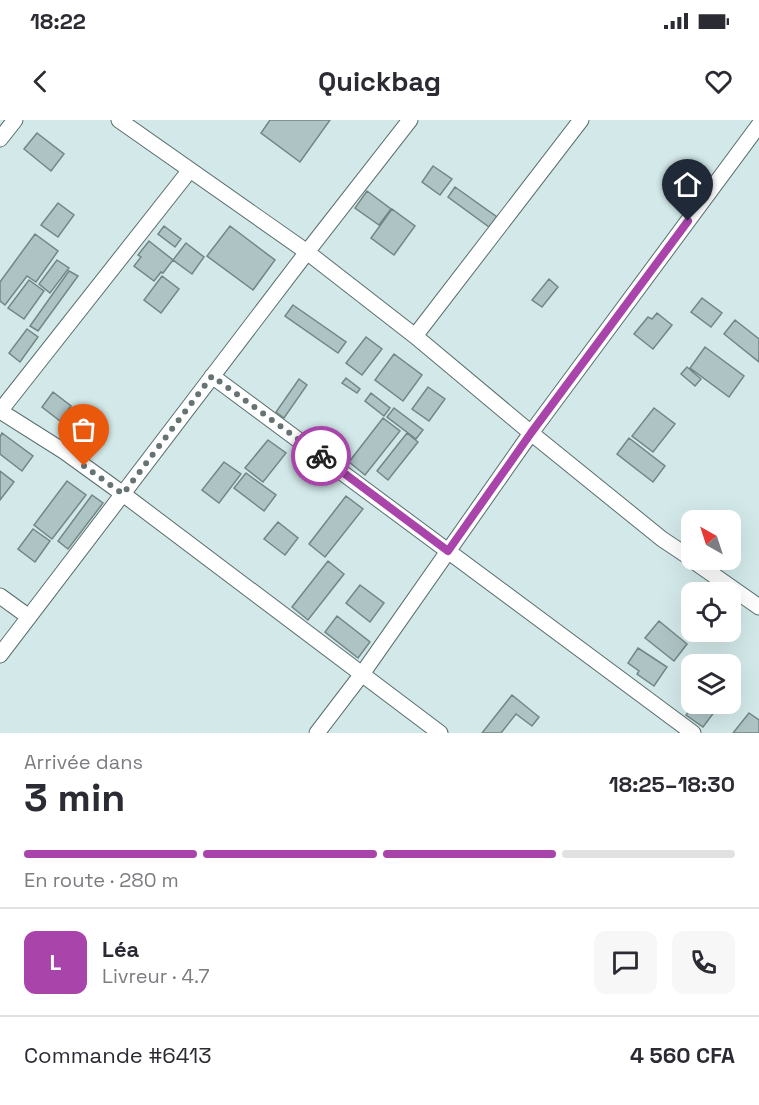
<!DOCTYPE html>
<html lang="fr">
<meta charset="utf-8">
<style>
body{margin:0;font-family:"Space Grotesk",sans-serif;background:#f7f7f7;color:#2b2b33;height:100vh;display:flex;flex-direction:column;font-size:22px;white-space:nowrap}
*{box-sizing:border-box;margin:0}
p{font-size:20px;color:#7c7c81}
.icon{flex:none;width:33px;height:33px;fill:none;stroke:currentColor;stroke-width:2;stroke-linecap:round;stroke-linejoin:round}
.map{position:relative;height:613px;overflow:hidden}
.details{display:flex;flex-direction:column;background:#fff;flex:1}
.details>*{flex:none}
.needle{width:39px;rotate:321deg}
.fabs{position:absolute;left:681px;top:390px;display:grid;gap:12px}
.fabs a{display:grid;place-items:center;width:60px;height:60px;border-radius:12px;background:#fff;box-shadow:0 6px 24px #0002;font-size:30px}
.pin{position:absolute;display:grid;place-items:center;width:51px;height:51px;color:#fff;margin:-62px -26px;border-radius:50% 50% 50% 0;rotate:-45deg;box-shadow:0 0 6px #0007}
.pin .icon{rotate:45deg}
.courier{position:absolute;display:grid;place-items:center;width:60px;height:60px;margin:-30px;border:4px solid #a844aa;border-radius:50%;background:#fff;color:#222;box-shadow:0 2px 8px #0007}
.head em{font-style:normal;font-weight:700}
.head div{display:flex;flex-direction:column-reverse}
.head{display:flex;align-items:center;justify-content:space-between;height:102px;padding:0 24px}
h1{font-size:39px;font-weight:700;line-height:45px}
.bar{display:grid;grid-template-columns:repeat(4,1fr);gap:9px 6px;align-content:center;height:72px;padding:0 24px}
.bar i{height:8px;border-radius:4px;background:#e1e1e2}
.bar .on{background:#a844aa}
.bar p{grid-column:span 4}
.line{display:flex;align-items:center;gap:15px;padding:0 24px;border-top:2px solid #e1e1e2}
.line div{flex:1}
.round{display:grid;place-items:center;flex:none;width:63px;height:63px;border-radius:12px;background:#f7f7f7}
.status{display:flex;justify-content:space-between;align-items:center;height:42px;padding:0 30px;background:#fff;direction:ltr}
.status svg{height:16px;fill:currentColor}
header{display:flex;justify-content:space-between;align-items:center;height:78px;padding:0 24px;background:#fff;font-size:27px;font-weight:700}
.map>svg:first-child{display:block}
.building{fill:#aec3c4;stroke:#728686;stroke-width:1.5}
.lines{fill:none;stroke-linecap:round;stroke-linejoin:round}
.minor-casing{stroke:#5b6e6f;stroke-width:17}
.minor{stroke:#fff;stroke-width:15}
.done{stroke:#667373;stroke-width:6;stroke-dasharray:0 10.8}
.route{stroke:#a844aa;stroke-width:8}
</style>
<div class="status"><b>18:22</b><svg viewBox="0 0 49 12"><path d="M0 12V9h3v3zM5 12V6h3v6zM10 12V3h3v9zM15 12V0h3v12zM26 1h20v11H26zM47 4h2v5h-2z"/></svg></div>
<header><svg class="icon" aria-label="back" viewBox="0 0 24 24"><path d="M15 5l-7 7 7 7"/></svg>Quickbag<svg class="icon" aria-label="heart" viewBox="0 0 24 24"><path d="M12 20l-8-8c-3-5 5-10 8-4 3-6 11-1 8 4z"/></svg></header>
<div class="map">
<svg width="759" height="613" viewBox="0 0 759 613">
<rect width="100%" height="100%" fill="#d3e9e9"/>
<path class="building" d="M 270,0 L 330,0 L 300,42 L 261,13 Z
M 37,13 L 64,34 L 51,51 L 24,29 Z
M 433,46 L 452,59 L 440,75 L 422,62 Z
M 455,67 L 497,97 L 489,107 L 448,77 Z
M 367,71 L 391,89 L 379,105 L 355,88 Z
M 58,83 L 74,95 L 58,117 L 41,105 Z
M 392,89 L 415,106 L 394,135 L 371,118 Z
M 164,106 L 181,119 L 175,127 L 158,114 Z
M 230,106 L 275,140 L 253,170 L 207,136 Z
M 35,114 L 58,131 L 36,162 L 27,156 L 5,185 L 0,181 L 0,162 Z
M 149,121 L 173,140 L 163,153 L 161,152 L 154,161 L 134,146 L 141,137 L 138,135 Z
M 186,123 L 204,137 L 192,154 L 173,140 Z
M 57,140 L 69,148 L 50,173 L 39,164 Z
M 69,151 L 78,156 L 38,211 L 30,206 Z
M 162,156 L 179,169 L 161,193 L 144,180 Z
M 549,159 L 558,167 L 542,187 L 532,180 Z
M 29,160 L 44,171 L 24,199 L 8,188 Z
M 702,178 L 722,193 L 711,207 L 691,192 Z
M 293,185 L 346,222 L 338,233 L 285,196 Z
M 657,193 L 672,205 L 653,229 L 634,214 L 648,197 L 652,199 Z
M 735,200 L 759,219 L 759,242 L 724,214 Z
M 27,209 L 38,217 L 20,242 L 9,233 Z
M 366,217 L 382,229 L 362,255 L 346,243 Z
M 705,227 L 744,256 L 729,277 L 690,248 Z
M 394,234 L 422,255 L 403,281 L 375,260 Z
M 687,247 L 701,259 L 695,266 L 681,254 Z
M 346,258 L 360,269 L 357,273 L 342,263 Z
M 299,259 L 307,265 L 284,298 L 276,292 Z
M 428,267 L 445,279 L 429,301 L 412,289 Z
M 53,272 L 71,286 L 60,301 L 42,287 Z
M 371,273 L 390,288 L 384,296 L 365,281 Z
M 394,288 L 423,310 L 416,319 L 387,297 Z
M 654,288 L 675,304 L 653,332 L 632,316 Z
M 383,298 L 400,311 L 365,355 L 349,342 Z
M 2,313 L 33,336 L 22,351 L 0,334 L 0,317 Z
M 407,313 L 418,322 L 388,360 L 377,351 Z
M 629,318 L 665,346 L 653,362 L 617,334 Z
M 268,320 L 286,333 L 263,362 L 245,348 Z
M 224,342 L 241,354 L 219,383 L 202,370 Z
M 0,351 L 14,362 L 0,380 Z
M 246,353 L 276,375 L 264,391 L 234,368 Z
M 67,361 L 86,375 L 52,419 L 34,405 Z
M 92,375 L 103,383 L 68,429 L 58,421 Z
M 346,376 L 363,389 L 325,437 L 309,424 Z
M 278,402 L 298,418 L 285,435 L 264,419 Z
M 33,409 L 50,421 L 35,442 L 18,429 Z
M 328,441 L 344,454 L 308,500 L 292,487 Z
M 360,465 L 384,483 L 370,502 L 346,483 Z
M 337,496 L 370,522 L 358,538 L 325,512 Z
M 659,501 L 687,524 L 674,541 L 645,518 Z
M 638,528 L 667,547 L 654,566 L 637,554 L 639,551 L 628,543 Z
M 512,575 L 539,597 L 532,606 L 516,594 L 501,613 L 482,613 Z
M 695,584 L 713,584 L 718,587 L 703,607 L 686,595 Z
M 749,593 L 759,600 L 759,613 L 733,613 Z"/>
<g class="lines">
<g class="minor-casing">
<path id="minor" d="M 119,0 L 307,132 L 415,216 L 531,313 L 662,419 L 692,439
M 0,19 L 15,0
M 415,216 L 581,0
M 212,256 L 693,613
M 0,291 L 65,332 L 123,374 L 440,613
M 0,291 L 190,50
M 692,440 L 759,487
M 0,476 L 29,497
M 0,535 L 307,132 L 410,0
M 317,613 L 362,554 L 531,313 L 759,5"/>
</g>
<use href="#minor" class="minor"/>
</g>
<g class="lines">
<path class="done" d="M 84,346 L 123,374 L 212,256 L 321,336"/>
<path class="route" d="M 321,336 L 448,431 L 531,313 L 688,101"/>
</g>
</svg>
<div class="fabs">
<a><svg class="needle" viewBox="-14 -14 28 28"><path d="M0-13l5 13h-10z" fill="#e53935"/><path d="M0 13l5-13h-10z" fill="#7c7c81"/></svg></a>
<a><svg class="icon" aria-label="locate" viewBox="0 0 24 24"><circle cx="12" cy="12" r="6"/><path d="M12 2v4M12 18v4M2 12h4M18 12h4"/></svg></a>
<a><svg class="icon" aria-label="layers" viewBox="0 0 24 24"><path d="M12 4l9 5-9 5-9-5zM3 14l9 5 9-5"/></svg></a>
</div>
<div class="pin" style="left:84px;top:346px;background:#ea580c"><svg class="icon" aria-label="bag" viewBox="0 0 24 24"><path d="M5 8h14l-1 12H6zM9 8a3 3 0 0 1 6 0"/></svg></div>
<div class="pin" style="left:688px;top:101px;background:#1f2937"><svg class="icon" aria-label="home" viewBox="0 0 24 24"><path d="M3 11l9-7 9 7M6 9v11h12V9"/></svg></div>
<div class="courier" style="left:321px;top:336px"><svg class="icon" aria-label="bike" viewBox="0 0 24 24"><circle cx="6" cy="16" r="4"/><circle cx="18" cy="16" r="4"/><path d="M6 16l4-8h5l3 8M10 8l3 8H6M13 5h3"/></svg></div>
</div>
<section class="details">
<div class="head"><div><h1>3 min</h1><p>Arrivée dans</p></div><em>18:25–18:30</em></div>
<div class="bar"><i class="on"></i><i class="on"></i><i class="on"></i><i></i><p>En route · 280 m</p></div>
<div class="line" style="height:108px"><b class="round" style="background:#a844aa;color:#fff">L</b><div><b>Léa</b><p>Livreur · 4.7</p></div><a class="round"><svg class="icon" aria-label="chat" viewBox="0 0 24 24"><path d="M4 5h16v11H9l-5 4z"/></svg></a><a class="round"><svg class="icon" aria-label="phone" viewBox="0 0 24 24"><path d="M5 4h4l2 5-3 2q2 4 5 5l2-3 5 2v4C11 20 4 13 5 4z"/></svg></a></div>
<div class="line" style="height:78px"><div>Commande #6413</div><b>4 560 CFA</b></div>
</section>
